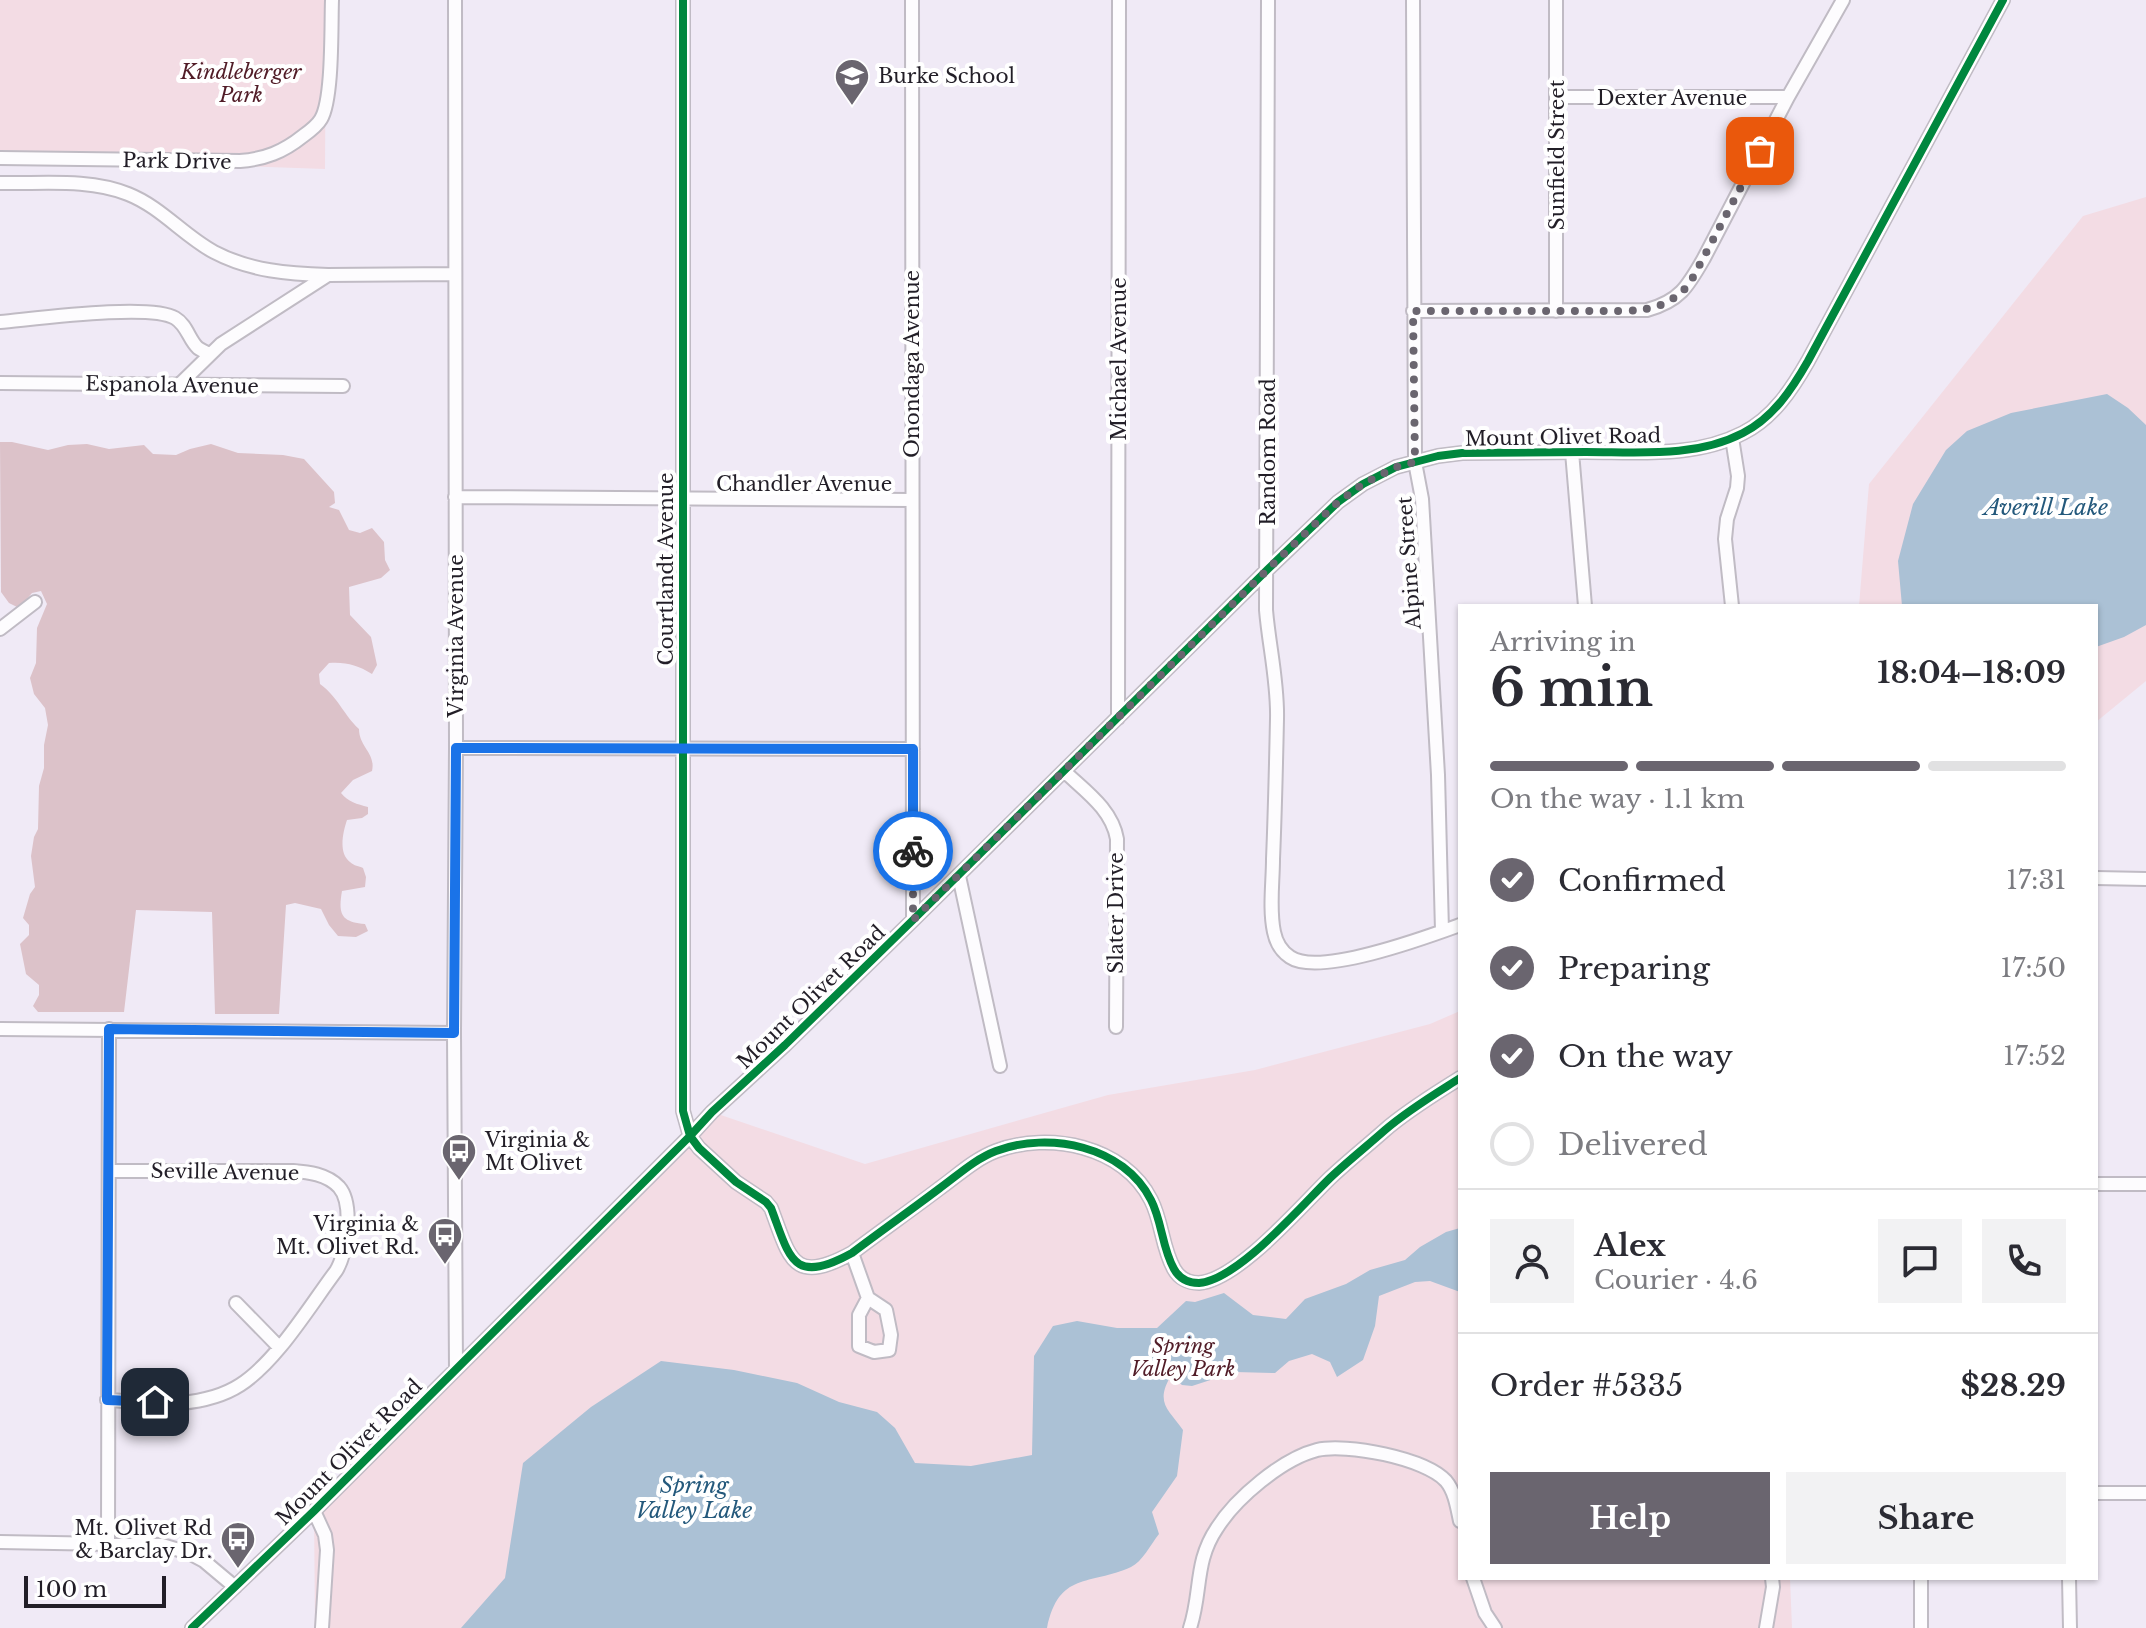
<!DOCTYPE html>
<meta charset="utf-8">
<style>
body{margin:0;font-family:"Libre Baskerville",serif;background:#f2f2f3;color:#2b2b33;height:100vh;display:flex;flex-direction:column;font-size:30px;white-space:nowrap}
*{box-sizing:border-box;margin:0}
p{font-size:26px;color:#7c7c81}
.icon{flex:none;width:44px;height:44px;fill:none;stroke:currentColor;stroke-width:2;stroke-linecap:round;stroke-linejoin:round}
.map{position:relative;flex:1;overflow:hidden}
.side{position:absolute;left:1458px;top:604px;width:640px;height:976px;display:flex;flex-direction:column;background:#fff;border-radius:0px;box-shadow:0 2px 6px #0004}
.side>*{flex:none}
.scale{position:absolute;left:24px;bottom:20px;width:142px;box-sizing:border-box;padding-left:8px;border:4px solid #221e27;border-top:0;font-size:22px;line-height:28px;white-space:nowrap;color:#221e27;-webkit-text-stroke:6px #fff;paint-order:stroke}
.pin{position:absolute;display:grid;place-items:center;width:68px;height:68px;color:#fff;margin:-34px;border-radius:16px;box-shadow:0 4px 12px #0006}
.courier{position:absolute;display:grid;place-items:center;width:80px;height:80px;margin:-40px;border:6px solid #1a73e8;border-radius:50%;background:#fff;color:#222;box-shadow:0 2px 10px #0007}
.head em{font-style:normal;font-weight:700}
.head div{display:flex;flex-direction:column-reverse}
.head{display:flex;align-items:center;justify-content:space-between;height:136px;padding:0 32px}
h1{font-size:52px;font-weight:700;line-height:60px}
.bar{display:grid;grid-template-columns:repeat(4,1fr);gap:12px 8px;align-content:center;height:96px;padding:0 32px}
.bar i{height:10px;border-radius:6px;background:#e1e1e2}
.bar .on{background:#6a656f}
.bar p{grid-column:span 4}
.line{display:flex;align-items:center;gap:20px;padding:0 32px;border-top:2px solid #e1e1e2}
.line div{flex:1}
.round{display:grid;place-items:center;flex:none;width:84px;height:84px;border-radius:0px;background:#f2f2f3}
ol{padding:0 32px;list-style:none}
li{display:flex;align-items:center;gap:24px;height:88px}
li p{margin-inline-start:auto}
li .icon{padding:8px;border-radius:50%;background:#6a656f;color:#fff;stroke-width:4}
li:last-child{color:#7c7c81}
li i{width:44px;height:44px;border:4px solid #e1e1e2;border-radius:50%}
.primary-button{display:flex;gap:16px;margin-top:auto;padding:16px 32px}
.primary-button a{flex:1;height:92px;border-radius:0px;background:#6a656f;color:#fff;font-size:32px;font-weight:700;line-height:92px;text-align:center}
.primary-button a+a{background:#f2f2f3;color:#2b2b33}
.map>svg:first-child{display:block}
.green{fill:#f3dce4}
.forest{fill:#dcc2c9}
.water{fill:#abc1d5}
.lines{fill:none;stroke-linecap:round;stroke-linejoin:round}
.minor-casing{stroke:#c0bbc4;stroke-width:16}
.minor{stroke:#fdfcfe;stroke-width:12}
.cycleway-casing{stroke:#fff;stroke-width:13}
.cycleway{stroke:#00873e;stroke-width:8}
.done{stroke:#6a656f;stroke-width:8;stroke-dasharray:0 14.4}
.route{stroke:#1a73e8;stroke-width:10}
.labels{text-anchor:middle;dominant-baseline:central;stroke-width:8;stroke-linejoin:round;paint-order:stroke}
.park-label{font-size:20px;font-style:italic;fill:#511c27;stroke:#fff}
.poi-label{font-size:20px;fill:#221e27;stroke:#fff;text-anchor:start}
.street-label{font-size:20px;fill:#221e27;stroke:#fff}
.water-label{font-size:22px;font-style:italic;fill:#24597c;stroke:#fff}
</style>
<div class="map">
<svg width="2146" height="1628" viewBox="0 0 2146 1628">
<rect width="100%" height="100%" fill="#f0eaf6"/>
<path class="green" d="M 0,0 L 326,0 L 325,169 L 0,158 Z
M 2146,197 L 2146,681 L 2096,722 L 2096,606 L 1859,606 L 1869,484 L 2083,216 Z
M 1460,1011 L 1460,1578 L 1790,1578 L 1792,1628 L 315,1628 L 314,1511 L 712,1112 L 865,1164 L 1108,1095 L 1255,1070 L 1430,1024 Z"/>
<path class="forest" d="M 0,442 L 12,442 L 48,450 L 68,445 L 87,444 L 109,449 L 144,445 L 153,454 L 176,455 L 190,449 L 211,444 L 238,453 L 283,455 L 304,459 L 334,492 L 335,503 L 329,507 L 339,510 L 349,530 L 360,533 L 372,528 L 384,542 L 385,560 L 390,570 L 381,578 L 349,587 L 350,615 L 371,637 L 377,665 L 372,674 C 357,665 347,662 329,663 L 319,674 L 320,684 C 338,697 343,714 359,729 C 359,747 376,753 372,771 L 353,780 L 341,793 C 348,802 357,804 368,807 L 368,814 L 362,818 L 347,820 C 343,832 338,853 350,862 C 354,866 359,866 363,868 L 366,877 L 365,887 L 342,891 C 338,914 341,922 365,924 L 368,931 L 356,937 L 338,936 L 329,925 L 321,909 L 295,903 L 286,905 L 279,1014 L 215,1014 L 212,912 L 136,910 L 124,1012 L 38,1012 L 33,1006 L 39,995 L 39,985 L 26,974 L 20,944 L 29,935 L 29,925 L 23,918 L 30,894 L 35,887 L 31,856 L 34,837 L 38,829 L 39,786 L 44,768 L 44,745 L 48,725 L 45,708 L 34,694 L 30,678 L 36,663 L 37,628 L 47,604 L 41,591 L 32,593 L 19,608 L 9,603 L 1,592 Z"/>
<path class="water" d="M 2107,394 L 2128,408 L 2146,425 L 2146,625 L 2124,637 L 2096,647 L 2096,606 L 1902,606 L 1898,561 L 1913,504 L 1946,450 L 1967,431 L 2011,413 Z
M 1460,1228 L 1460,1292 L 1430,1281 L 1415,1282 L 1379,1296 L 1375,1326 L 1363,1360 L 1337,1377 L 1330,1362 L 1312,1354 L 1289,1361 L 1275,1373 L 1235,1372 L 1192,1386 L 1182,1385 L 1175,1379 L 1169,1379 C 1156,1404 1169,1410 1183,1430 L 1177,1476 L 1152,1512 L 1159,1534 C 1151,1544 1142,1562 1131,1567 C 1089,1586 1059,1571 1047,1628 L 461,1628 L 505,1578 L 523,1463 L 591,1407 L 661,1361 L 734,1370 L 797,1383 L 839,1402 L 877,1412 L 895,1428 L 915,1463 L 971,1466 L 1032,1455 L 1034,1356 L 1053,1326 L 1077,1321 L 1117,1328 L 1157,1328 L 1186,1301 L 1195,1302 L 1224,1293 L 1253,1315 L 1286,1319 L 1305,1299 L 1346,1284 L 1370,1270 L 1405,1260 L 1420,1247 L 1446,1232 Z"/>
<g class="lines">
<g class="minor-casing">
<path id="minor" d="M 455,0 L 456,748 L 454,1033 L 456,1369
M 683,0 L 683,1111 L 690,1136 L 699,1148 L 736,1182 L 766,1202 L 771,1208 C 790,1258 792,1286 852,1253 C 881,1231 911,1210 940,1188 C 958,1175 975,1159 996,1151 C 1049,1131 1124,1146 1151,1200 C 1162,1221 1162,1248 1174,1269 C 1179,1278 1188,1283 1199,1283 C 1238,1280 1301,1206 1330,1178 C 1348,1161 1367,1146 1385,1130 C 1408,1110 1435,1094 1460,1078
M 912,0 L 913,920
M 1268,0 L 1266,610 C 1269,646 1278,682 1277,719 C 1276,766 1275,812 1273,859 C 1273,882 1269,909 1274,932 C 1276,942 1281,951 1290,957 C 1319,977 1427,937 1460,925
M 1413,0 L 1415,462 L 1422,499 L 1438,775 L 1442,931
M 1556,0 L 1556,311
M 1557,97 L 1788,97
M 0,158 L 240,161 C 265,159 283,152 303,136 C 310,131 317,126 321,119 C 333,99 331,26 332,0
M 0,183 C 41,184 89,178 128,194 C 161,207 184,236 214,252 C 250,271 289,274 328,275
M 1413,311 L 1647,310 C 1680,301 1688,286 1704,258 L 1788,97 L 1843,0
M 0,322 C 34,319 150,303 175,318 C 187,325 189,340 198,348 C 201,350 205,352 209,354
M 0,383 L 343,386
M 179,385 L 221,344 L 328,275 L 455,274
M 1572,452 L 1585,606
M 455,497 L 912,500
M 1732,606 L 1725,539 L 1727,519 L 1737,488 L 1738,476 L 1732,438
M 0,629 L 35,602
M 1118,718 L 1119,0
M 456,748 L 913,749
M 1064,771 C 1085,791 1112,809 1117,839 L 1116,1027
M 959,876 L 1000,1066
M 2096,878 L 2146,879
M 0,1029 L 454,1033
M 2096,1184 L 2146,1184
M 852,1253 L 868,1298 L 886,1310 L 891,1335 L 889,1350 L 874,1352 L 859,1346 L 859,1315 L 868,1298
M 236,1303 L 279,1347
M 107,1400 C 131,1401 157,1405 181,1403 C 202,1401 223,1396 240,1385 C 277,1361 309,1307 336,1271 C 347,1254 354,1204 339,1187 C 327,1174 308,1172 293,1171 L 109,1171
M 2096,1493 L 2146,1493
M 314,1511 L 325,1535 L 327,1550 L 322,1628
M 0,1542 L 162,1545 L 189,1553 L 204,1561 L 235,1587
M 108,1542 L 109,1029
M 1473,1578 L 1485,1613 L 1495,1628
M 1921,1578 L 1921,1628
M 2069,1578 L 2070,1628
M 192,1628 L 314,1511 L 690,1136 L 712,1112 L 785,1045 L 913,920 L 1268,569 L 1338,502 L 1363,484 L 1396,467 L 1438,456 L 1462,453 C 1503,453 1544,452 1586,452 C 1638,452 1695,458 1743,433 C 1773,418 1792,389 1808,361 L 2003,0
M 1190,1628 C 1202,1592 1194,1562 1217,1528 C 1236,1498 1282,1459 1317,1450 C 1346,1443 1425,1458 1446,1481 C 1455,1492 1457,1507 1460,1521
M 1766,1628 L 1773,1587 L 1772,1578"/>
</g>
<use href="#minor" class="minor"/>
<g class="cycleway-casing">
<path id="cycleway" d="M 683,0 L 683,1111 L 690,1136 L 699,1148 L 736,1182 L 766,1202 L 771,1208 C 790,1258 792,1286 852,1253 C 881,1231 911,1210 940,1188 C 958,1175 975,1159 996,1151 C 1049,1131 1124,1146 1151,1200 C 1162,1221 1162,1248 1174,1269 C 1179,1278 1188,1283 1199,1283 C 1238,1280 1301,1206 1330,1178 C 1348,1161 1367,1146 1385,1130 C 1408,1110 1435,1094 1460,1078
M 192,1628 L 314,1511 L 690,1136 L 712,1112 L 785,1045 L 913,920 L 1268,569 L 1338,502 L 1363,484 L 1396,467 L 1438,456 L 1462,453 C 1503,453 1544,452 1586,452 C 1638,452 1695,458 1743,433 C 1773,418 1792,389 1808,361 L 2003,0"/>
</g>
<use href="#cycleway" class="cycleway"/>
</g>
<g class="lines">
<path class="done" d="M 913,851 L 913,920 L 1268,569 L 1338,502 L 1363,484 L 1396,467 L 1415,462 L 1413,311 L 1624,311 C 1652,310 1672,305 1690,283 L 1760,151"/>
<path class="route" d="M 155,1402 L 107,1400 L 109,1029 L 454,1033 L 456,748 L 913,749 L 913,851"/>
</g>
<defs>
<g id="school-pin" transform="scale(1.8)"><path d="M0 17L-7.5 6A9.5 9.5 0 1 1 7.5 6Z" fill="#6a656f" stroke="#fff"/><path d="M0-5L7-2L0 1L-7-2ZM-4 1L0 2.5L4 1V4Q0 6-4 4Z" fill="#fff"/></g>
<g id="bus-pin" transform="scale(1.8)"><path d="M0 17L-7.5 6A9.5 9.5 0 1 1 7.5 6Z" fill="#6a656f" stroke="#fff"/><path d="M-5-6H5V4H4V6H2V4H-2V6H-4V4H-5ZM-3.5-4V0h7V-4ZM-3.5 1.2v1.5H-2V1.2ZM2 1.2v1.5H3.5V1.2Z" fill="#fff"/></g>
</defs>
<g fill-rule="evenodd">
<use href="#school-pin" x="852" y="76"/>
<use href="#bus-pin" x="459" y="1151"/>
<use href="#bus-pin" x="445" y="1235"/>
<use href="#bus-pin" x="238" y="1539"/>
</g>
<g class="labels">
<g class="park-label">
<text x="241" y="72">Kindleberger<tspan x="241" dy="23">Park</tspan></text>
<text x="1183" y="1346">Spring<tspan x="1183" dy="23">Valley Park</tspan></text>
</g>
<g class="poi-label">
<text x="878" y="76">Burke School</text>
<text x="485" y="1140">Virginia &amp;<tspan x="485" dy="23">Mt Olivet</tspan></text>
<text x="419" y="1224" text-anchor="end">Virginia &amp;<tspan x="419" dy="23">Mt. Olivet Rd.</tspan></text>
<text x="212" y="1528" text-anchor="end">Mt. Olivet Rd<tspan x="212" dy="23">&amp; Barclay Dr.</tspan></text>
</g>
<g class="street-label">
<text x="1672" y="98">Dexter Avenue</text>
<text transform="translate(1557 155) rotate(-90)">Sunfield Street</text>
<text transform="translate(177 161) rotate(1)">Park Drive</text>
<text transform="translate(1119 359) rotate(-90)">Michael Avenue</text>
<text transform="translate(912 364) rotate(-90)">Onondaga Avenue</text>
<text transform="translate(172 385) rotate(1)">Espanola Avenue</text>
<text transform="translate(1563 437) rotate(-1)">Mount Olivet Road</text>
<text transform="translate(1268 452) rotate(-90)">Random Road</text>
<text x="804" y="484">Chandler Avenue</text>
<text transform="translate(1409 563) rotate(-94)">Alpine Street</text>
<text transform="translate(666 569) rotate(-90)">Courtlandt Avenue</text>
<text transform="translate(456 636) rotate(-90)">Virginia Avenue</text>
<text transform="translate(1116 913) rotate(-90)">Slater Drive</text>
<text transform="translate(811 997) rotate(-44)">Mount Olivet Road</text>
<text transform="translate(225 1172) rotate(1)">Seville Avenue</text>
<text transform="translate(349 1452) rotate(-45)">Mount Olivet Road</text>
</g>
<g class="water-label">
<text x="2046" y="507">Averill Lake</text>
<text x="694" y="1485">Spring<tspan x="694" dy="25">Valley Lake</tspan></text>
</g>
</g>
</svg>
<div class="scale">100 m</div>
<div class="pin" style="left:1760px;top:151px;background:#ea580c"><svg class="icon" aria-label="bag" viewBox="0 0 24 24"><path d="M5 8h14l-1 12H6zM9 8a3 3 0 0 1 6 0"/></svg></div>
<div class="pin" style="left:155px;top:1402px;background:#1f2937"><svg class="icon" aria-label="home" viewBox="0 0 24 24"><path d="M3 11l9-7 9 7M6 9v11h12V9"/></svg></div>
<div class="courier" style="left:913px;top:851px"><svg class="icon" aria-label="bike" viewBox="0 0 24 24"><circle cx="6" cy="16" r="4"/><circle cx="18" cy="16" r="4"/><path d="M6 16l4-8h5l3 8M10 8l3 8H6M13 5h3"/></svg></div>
<section class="side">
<div class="head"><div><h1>6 min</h1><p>Arriving in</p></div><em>18:04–18:09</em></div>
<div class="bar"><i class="on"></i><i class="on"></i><i class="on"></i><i></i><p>On the way · 1.1 km</p></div>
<ol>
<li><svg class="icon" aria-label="check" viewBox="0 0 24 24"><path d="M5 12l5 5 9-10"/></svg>Confirmed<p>17:31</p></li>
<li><svg class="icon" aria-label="check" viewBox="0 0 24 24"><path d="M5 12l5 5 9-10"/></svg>Preparing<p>17:50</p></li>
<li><svg class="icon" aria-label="check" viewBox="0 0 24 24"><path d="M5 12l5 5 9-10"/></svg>On the way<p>17:52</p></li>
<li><i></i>Delivered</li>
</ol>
<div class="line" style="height:144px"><a class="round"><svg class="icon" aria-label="person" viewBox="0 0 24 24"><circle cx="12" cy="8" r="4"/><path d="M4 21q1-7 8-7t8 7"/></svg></a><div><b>Alex</b><p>Courier · 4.6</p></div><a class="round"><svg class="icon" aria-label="chat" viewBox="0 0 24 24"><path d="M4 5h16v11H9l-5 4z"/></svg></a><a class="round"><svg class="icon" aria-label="phone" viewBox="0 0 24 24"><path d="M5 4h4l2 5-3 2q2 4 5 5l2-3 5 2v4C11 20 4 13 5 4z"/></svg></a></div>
<div class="line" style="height:104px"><div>Order #5335</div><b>$28.29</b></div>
<div class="primary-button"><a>Help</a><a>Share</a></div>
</section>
</div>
